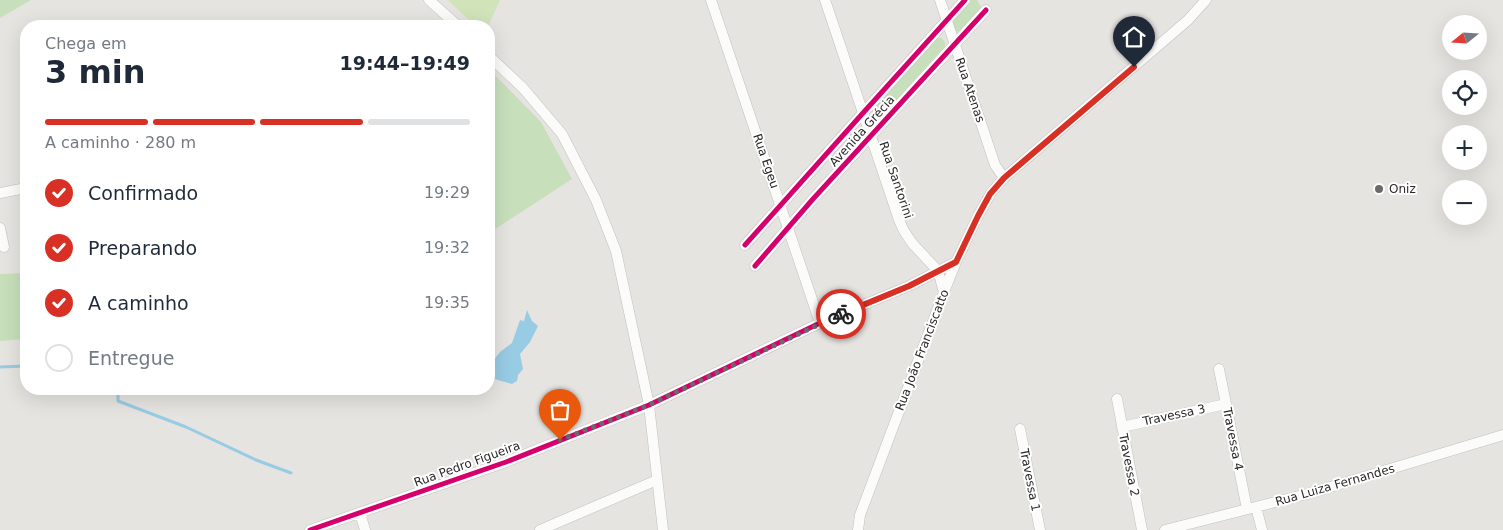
<!DOCTYPE html>
<html lang="pt">
<meta charset="utf-8">
<style>
body{margin:0;font-family:"DejaVu Sans",sans-serif;background:#f2f2f3;color:#1f2937;height:100vh;display:flex;flex-direction:column;font-size:19px;white-space:nowrap}
*{box-sizing:border-box;margin:0}
p{font-size:16px;color:#747a83}
.icon{flex:none;width:28px;height:28px;fill:none;stroke:currentColor;stroke-width:2;stroke-linecap:round;stroke-linejoin:round}
.map{position:relative;flex:1;overflow:hidden}
.side{position:absolute;left:20px;top:20px;width:475px;height:375px;display:flex;flex-direction:column;background:#fff;border-radius:20px;box-shadow:0 5px 20px #0002}
.side>*{flex:none}
.needle{width:32px;rotate:252deg}
.tools{position:absolute;left:1442px;top:15px;display:grid;gap:10px}
.tools a{display:grid;place-items:center;width:45px;height:45px;border-radius:50%;background:#fff;box-shadow:0 5px 20px #0002;font-size:25px}
.pin{position:absolute;display:grid;place-items:center;width:42px;height:42px;color:#fff;margin:-51px -21px;border-radius:50% 50% 50% 0;rotate:-45deg;box-shadow:0 0 5px #0007}
.pin .icon{rotate:45deg}
.courier{position:absolute;display:grid;place-items:center;width:50px;height:50px;margin:-25px;border:4px solid #d93025;border-radius:50%;background:#fff;color:#222;box-shadow:0 1px 6px #0007}
.head em{font-style:normal;font-weight:700}
.head div{display:flex;flex-direction:column-reverse}
.head{display:flex;align-items:center;justify-content:space-between;height:85px;padding:0 25px}
h1{font-size:32px;font-weight:700;line-height:38px}
.bar{display:grid;grid-template-columns:repeat(4,1fr);gap:8px 5px;align-content:center;height:60px;padding:0 25px}
.bar i{height:6px;border-radius:4px;background:#e0e1e3}
.bar .current{background:#d93025}
.bar p{grid-column:span 4}
ol{padding:0 25px;list-style:none}
li{display:flex;align-items:center;gap:15px;height:55px}
li p{margin-inline-start:auto}
li .icon{padding:5px;border-radius:50%;background:#d93025;color:#fff;stroke-width:4}
li:last-child{color:#747a83}
li i{width:28px;height:28px;border:2px solid #e0e1e3;border-radius:50%}
.map>svg:first-child{display:block}
.green{fill:#c7e0bb}
.pitch{fill:#d1e3b9}
.water{fill:#98cbe4}
.lines{fill:none;stroke-linecap:round;stroke-linejoin:round}
.stream{stroke:#98cbe4;stroke-width:3}
.minor-casing{stroke:#c1c0c1;stroke-width:11}
.minor{stroke:#fbfbfa;stroke-width:10}
.cycleway-casing{stroke:#fff;stroke-width:8}
.cycleway{stroke:#d6006c;stroke-width:5}
.done{stroke:#6b6a69;stroke-width:5;stroke-dasharray:0 9}
.route{stroke:#d93025;stroke-width:6}
.poi-dot{fill:#6b6a69;stroke:#fff;stroke-width:2}
.labels{text-anchor:middle;dominant-baseline:central;stroke-width:4;stroke-linejoin:round;paint-order:stroke}
.street-label{font-size:12px;fill:#292929;stroke:#fff}
.poi-label{font-size:12px;fill:#292929;stroke:#fff;text-anchor:start}
</style>
<div class="map">
<svg width="1503" height="530" viewBox="0 0 1503 530">
<rect width="100%" height="100%" fill="#e6e4e0"/>
<path class="green" d="M 0,0 L 31,0 L 0,18 Z
M 970,0 L 977,0 L 981,7 L 962,31 L 957,32 L 952,26 L 952,22 Z
M 936,38 L 941,38 L 945,42 L 945,46 L 883,115 L 877,118 L 872,113 L 872,110 Z
M 489,69 L 541,122 L 572,179 L 489,233 Z
M 26,273 L 26,339 L 0,341 L 0,274 Z"/>
<path class="pitch" d="M 448,0 L 500,0 L 488,26 L 475,26 Z"/>
<path class="water" d="M 527,310 L 532,321 L 538,326 L 530,342 L 520,354 L 523,369 L 518,375 L 517,381 L 512,384 L 491,378 L 493,361 L 500,352 L 512,343 L 520,320 L 524,321 Z"/>
<g class="lines">
<path class="stream" d="M 0,367 L 26,366
M 118,389 L 118,401 L 186,427 L 256,460 L 291,473"/>
<g class="minor-casing">
<path id="minor" d="M 429,0 L 458,26
M 711,0 L 820,323
M 825,0 L 899,220 L 904,231 L 912,243 L 938,271 L 944,292
M 940,0 L 995,165 L 1004,178
M 489,56 L 523,88 L 562,134 L 596,200 L 616,251 L 649,405 L 663,530
M 0,193 L 26,188
M 0,228 L 4,247
M 745,245 L 863,113 L 965,0
M 755,266 L 813,199 L 986,10
M 1219,369 L 1247,509
M 1117,399 L 1142,530
M 1122,427 L 1226,404
M 1020,429 L 1040,530
M 1256,507 L 1262,530
M 360,513 L 365,530
M 310,530 L 506,462 L 649,405 L 820,323 L 909,286 L 956,262
M 540,530 L 657,480
M 858,530 L 860,515 L 944,292 L 956,262 L 978,216 L 991,193 L 1004,178 L 1188,20 L 1206,0
M 1165,530 L 1307,494 L 1503,435"/>
</g>
<use href="#minor" class="minor"/>
<g class="cycleway-casing">
<path id="cycleway" d="M 745,245 L 863,113 L 965,0
M 755,266 L 813,199 L 986,10
M 310,530 L 506,462 L 649,405 L 820,323 L 909,286 L 956,262"/>
</g>
<use href="#cycleway" class="cycleway"/>
</g>
<g class="lines">
<path class="done" d="M 560,440 L 649,405 L 841,314"/>
<path class="route" d="M 841,314 L 909,286 L 956,262 L 978,216 L 990,194 L 1004,178 L 1134,67"/>
</g>
<circle class="poi-dot" cx="1379" cy="189" r="5"/>
<g class="labels">
<g class="street-label">
<text transform="translate(970 90) rotate(71)">Rua Atenas</text>
<text transform="translate(862 131) rotate(-48)">Avenida Grécia</text>
<text transform="translate(766 161) rotate(71)">Rua Egeu</text>
<text transform="translate(896 180) rotate(71)">Rua Santorini</text>
<text transform="translate(922 350) rotate(-69)">Rua João Franciscatto</text>
<text transform="translate(1174 415) rotate(-12)">Travessa 3</text>
<text transform="translate(1233 439) rotate(79)">Travessa 4</text>
<text transform="translate(467 464) rotate(-20)">Rua Pedro Figueira</text>
<text transform="translate(1129 465) rotate(79)">Travessa 2</text>
<text transform="translate(1030 480) rotate(79)">Travessa 1</text>
<text transform="translate(1335 485) rotate(-16)">Rua Luiza Fernandes</text>
</g>
<g class="poi-label">
<text x="1389" y="189">Oniz</text>
</g>
</g>
</svg>
<div class="tools">
<a><svg class="needle" viewBox="-14 -14 28 28"><path d="M0-13l5 13h-10z" fill="#e53935"/><path d="M0 13l5-13h-10z" fill="#747a83"/></svg></a>
<a><svg class="icon" aria-label="locate" viewBox="0 0 24 24"><circle cx="12" cy="12" r="6"/><path d="M12 2v4M12 18v4M2 12h4M18 12h4"/></svg></a>
<a>+</a>
<a>−</a>
</div>
<div class="pin" style="left:560px;top:440px;background:#ea580c"><svg class="icon" aria-label="bag" viewBox="0 0 24 24"><path d="M5 8h14l-1 12H6zM9 8a3 3 0 0 1 6 0"/></svg></div>
<div class="pin" style="left:1134px;top:67px;background:#1f2937"><svg class="icon" aria-label="home" viewBox="0 0 24 24"><path d="M3 11l9-7 9 7M6 9v11h12V9"/></svg></div>
<div class="courier" style="left:841px;top:314px"><svg class="icon" aria-label="bike" viewBox="0 0 24 24"><circle cx="6" cy="16" r="4"/><circle cx="18" cy="16" r="4"/><path d="M6 16l4-8h5l3 8M10 8l3 8H6M13 5h3"/></svg></div>
<section class="side">
<div class="head"><div><h1>3 min</h1><p>Chega em</p></div><em>19:44–19:49</em></div>
<div class="bar"><i class="current"></i><i class="current"></i><i class="current"></i><i></i><p>A caminho · 280 m</p></div>
<ol>
<li><svg class="icon" aria-label="check" viewBox="0 0 24 24"><path d="M5 12l5 5 9-10"/></svg>Confirmado<p>19:29</p></li>
<li><svg class="icon" aria-label="check" viewBox="0 0 24 24"><path d="M5 12l5 5 9-10"/></svg>Preparando<p>19:32</p></li>
<li><svg class="icon" aria-label="check" viewBox="0 0 24 24"><path d="M5 12l5 5 9-10"/></svg>A caminho<p>19:35</p></li>
<li><i></i>Entregue</li>
</ol>
</section>
</div>
